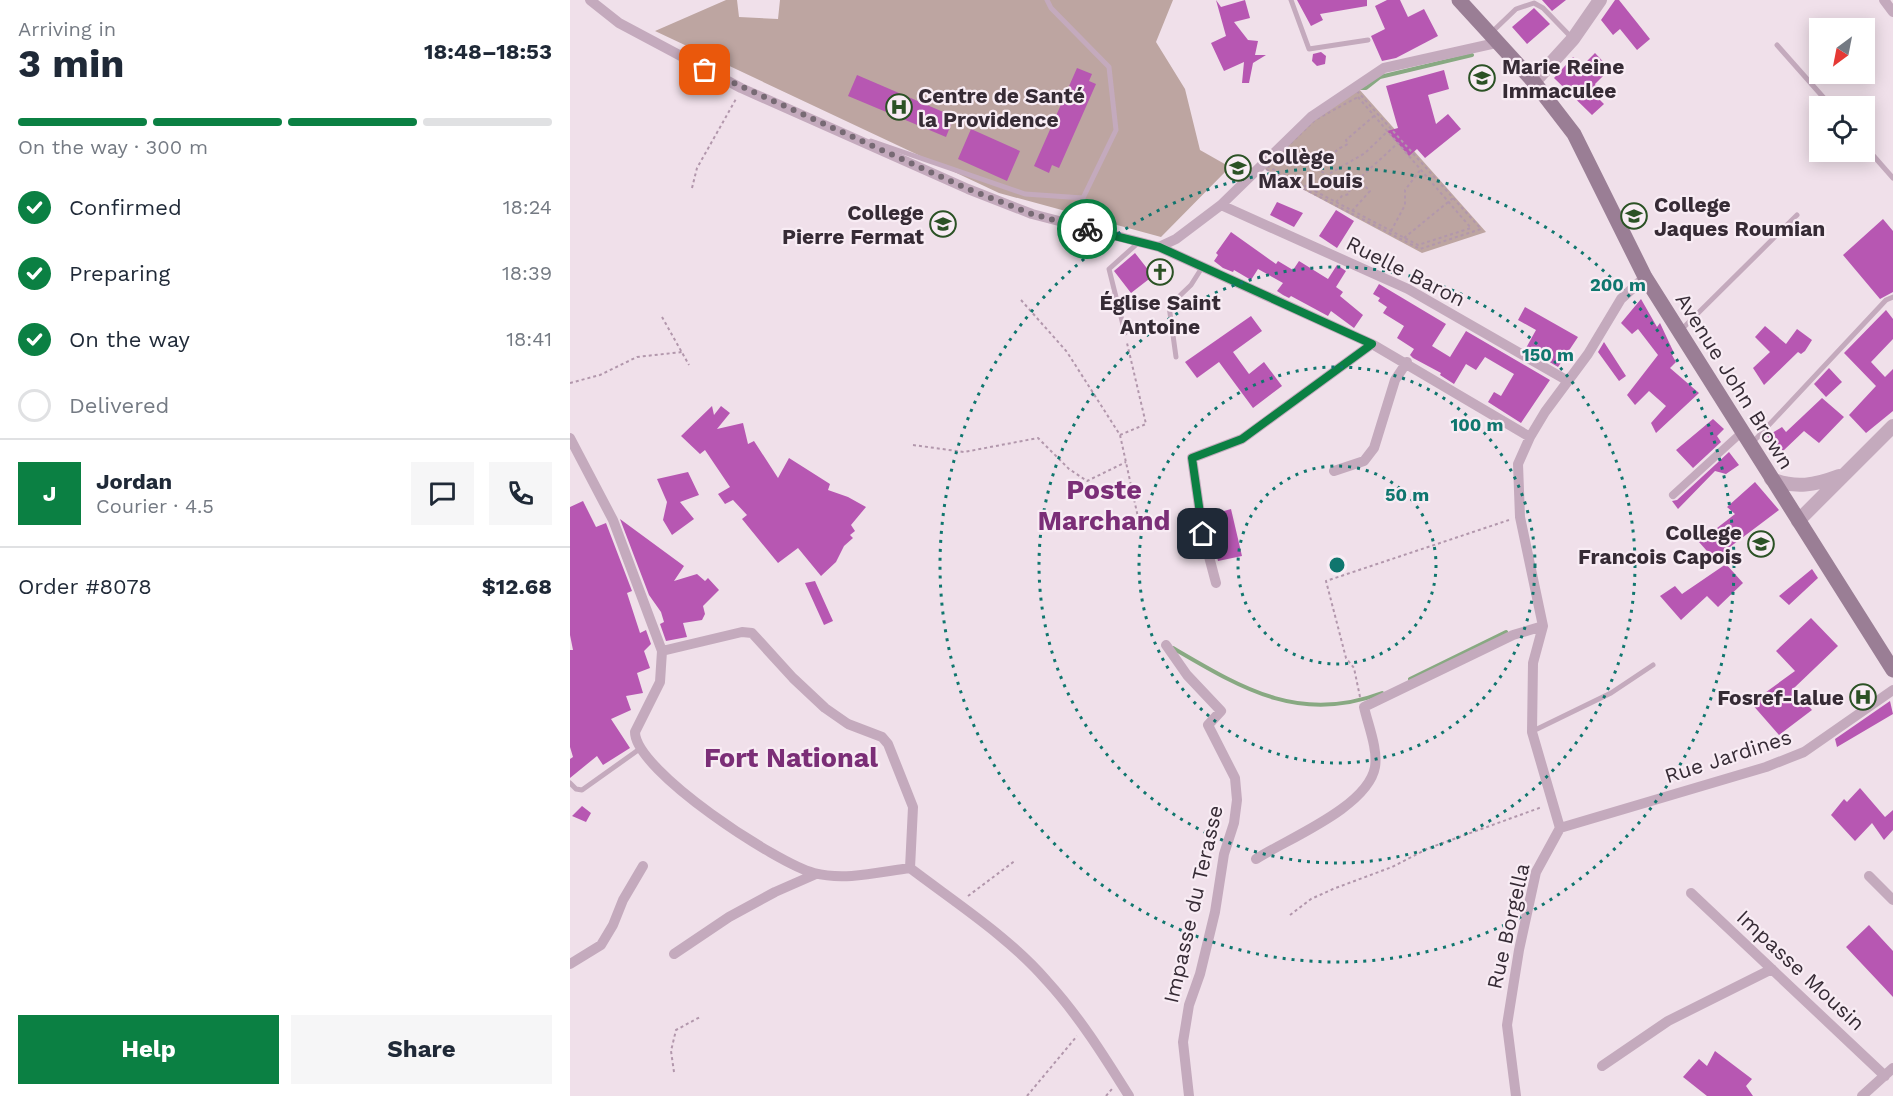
<!DOCTYPE html>
<meta charset="utf-8">
<style>
body{margin:0;font-family:"Work Sans",sans-serif;background:#f6f6f7;color:#1f2937;height:100vh;display:flex;flex-direction:column;font-size:22px;white-space:nowrap}
*{box-sizing:border-box;margin:0}
p{font-size:20px;color:#747a83}
.icon{flex:none;width:33px;height:33px;fill:none;stroke:currentColor;stroke-width:2;stroke-linecap:round;stroke-linejoin:round}
.map{position:relative;flex:1;overflow:hidden}
.drawer{display:flex;flex-direction:column;background:#fff;width:570px}
.drawer>*{flex:none}
.needle{width:39px;rotate:212deg}
.buttons{position:absolute;left:1239px;top:18px;display:grid;gap:12px}
.buttons a{display:grid;place-items:center;width:66px;height:66px;border-radius:0px;background:#fff;box-shadow:0 3px 15px #0003;font-size:30px}
.pin{position:absolute;display:grid;place-items:center;width:51px;height:51px;color:#fff;margin:-26px;border-radius:12px;box-shadow:0 3px 9px #0006}
.courier{position:absolute;display:grid;place-items:center;width:60px;height:60px;margin:-30px;border:4px solid #0b8043;border-radius:50%;background:#fff;color:#222;box-shadow:0 2px 8px #0007}
.headline em{font-style:normal;font-weight:700}
.headline div{display:flex;flex-direction:column-reverse}
.headline{display:flex;align-items:center;justify-content:space-between;height:102px;padding:0 18px}
h1{font-size:39px;font-weight:700;line-height:45px}
.bar{display:grid;grid-template-columns:repeat(4,1fr);gap:9px 6px;align-content:center;height:72px;padding:0 18px}
.bar i{height:8px;border-radius:4px;background:#e0e1e3}
.bar .current{background:#0b8043}
.bar p{grid-column:span 4}
.line{display:flex;align-items:center;gap:15px;padding:0 18px;border-top:2px solid #e0e1e3}
.line div{flex:1}
.round{display:grid;place-items:center;flex:none;width:63px;height:63px;border-radius:0px;background:#f6f6f7}
ol{padding:0 18px;list-style:none}
li{display:flex;align-items:center;gap:18px;height:66px}
li p{margin-inline-start:auto}
li .icon{padding:6px;border-radius:50%;background:#0b8043;color:#fff;stroke-width:4}
li:last-child{color:#747a83}
li i{width:33px;height:33px;border:3px solid #e0e1e3;border-radius:50%}
.primary-button{display:flex;gap:12px;margin-top:auto;padding:12px 18px}
.primary-button a{flex:1;height:69px;border-radius:0px;background:#0b8043;color:#fff;font-size:24px;font-weight:700;line-height:69px;text-align:center}
.primary-button a+a{background:#f6f6f7;color:#1f2937}
main{display:flex;flex:1;min-height:0}
.map>svg:first-child{display:block}
.green{fill:#bda5a1}
.lines{fill:none;stroke-linecap:round;stroke-linejoin:round}
.stream{stroke:#88a982;stroke-width:4}
.building{fill:#b757b2}
.path{stroke:#b297ac;stroke-width:2;stroke-dasharray:3 3;stroke-linecap:butt}
.service{stroke:#c4aabd;stroke-width:5}
.pedestrian{stroke:#c4aabd;stroke-width:8}
.minor{stroke:#c4aabd;stroke-width:10}
.tertiary{stroke:#c4aabd;stroke-width:14}
.secondary{stroke:#9a7e95;stroke-width:15}
.done{stroke:#776a74;stroke-width:6;stroke-dasharray:0 10.8}
.route{stroke:#0b8043;stroke-width:8}
.ring{fill:none;stroke:#0f766e;stroke-width:3;stroke-dasharray:3 6}
.labels{text-anchor:middle;dominant-baseline:central;stroke-width:4.5;stroke-linejoin:round;paint-order:stroke}
.poi-label{font-size:21px;font-weight:bold;fill:#362b35;stroke:#f8ecf4;text-anchor:start}
.street-label{font-size:21px;fill:#362b35;stroke:#f8ecf4}
.district-label{font-size:27px;font-weight:bold;fill:#7b2e77;stroke:#f8ecf4}
.centre{fill:#0f766e;stroke:#f8ecf4;stroke-width:3}
.ring-label{font-size:18px;text-anchor:middle;font-weight:bold;fill:#0f766e;stroke:#f8ecf4;stroke-width:4.5;stroke-linejoin:round;paint-order:stroke}
</style>
<main>
<section class="drawer">
<div class="headline"><div><h1>3 min</h1><p>Arriving in</p></div><em>18:48–18:53</em></div>
<div class="bar"><i class="current"></i><i class="current"></i><i class="current"></i><i></i><p>On the way · 300 m</p></div>
<ol>
<li><svg class="icon" aria-label="check" viewBox="0 0 24 24"><path d="M5 12l5 5 9-10"/></svg>Confirmed<p>18:24</p></li>
<li><svg class="icon" aria-label="check" viewBox="0 0 24 24"><path d="M5 12l5 5 9-10"/></svg>Preparing<p>18:39</p></li>
<li><svg class="icon" aria-label="check" viewBox="0 0 24 24"><path d="M5 12l5 5 9-10"/></svg>On the way<p>18:41</p></li>
<li><i></i>Delivered</li>
</ol>
<div class="line" style="height:108px"><b class="round" style="background:#0b8043;color:#fff">J</b><div><b>Jordan</b><p>Courier · 4.5</p></div><a class="round"><svg class="icon" aria-label="chat" viewBox="0 0 24 24"><path d="M4 5h16v11H9l-5 4z"/></svg></a><a class="round"><svg class="icon" aria-label="phone" viewBox="0 0 24 24"><path d="M5 4h4l2 5-3 2q2 4 5 5l2-3 5 2v4C11 20 4 13 5 4z"/></svg></a></div>
<div class="line" style="height:78px"><div>Order #8078</div><b>$12.68</b></div>
<div class="primary-button"><a>Help</a><a>Share</a></div>
</section>
<div class="map">
<svg width="1323" height="1096" viewBox="0 0 1323 1096">
<rect width="100%" height="100%" fill="#f0e0ea"/>
<path class="green" d="M 156,0 L 167,0 L 169,17 L 208,19 L 210,0 L 603,0 L 586,42 L 615,89 L 630,150 L 660,167 L 591,237 L 429,193 L 85,31 Z
M 789,89 L 916,232 L 852,253 L 691,167 L 743,118 Z"/>
<g class="lines">
<path class="stream" d="M 790,88 L 796,88 L 810,77 L 902,55
M 603,648 C 673,689 730,724 812,693
M 840,679 L 936,632"/>
</g>
<path class="building" d="M 646,0 L 651,7 L 675,0 L 680,18 L 664,22 L 678,40 L 688,41 L 685,55 L 696,55 L 683,63 L 679,83 L 672,83 L 674,62 L 654,71 L 641,43 L 656,36 Z
M 727,0 L 797,0 L 797,6 L 750,14 L 753,20 L 741,26 Z
M 817,0 L 830,0 L 838,17 L 854,9 L 868,36 L 826,58 L 812,61 L 801,36 L 815,29 L 805,6 Z
M 972,0 L 996,0 L 982,11 Z
M 1045,0 L 1049,0 L 1080,39 L 1067,50 L 1050,29 L 1043,35 L 1031,20 Z
M 964,8 L 980,24 L 957,44 L 942,27 Z
M 751,52 L 756,56 L 755,64 L 747,66 L 742,61 L 743,54 Z
M 1025,53 L 1040,69 L 1025,84 L 1029,93 L 1028,98 L 1034,104 L 1022,115 L 984,78 L 1003,57 L 1014,64 Z
M 507,68 L 522,74 L 519,81 L 526,84 L 489,168 L 482,165 L 479,173 L 464,166 Z
M 874,70 L 879,89 L 858,95 L 866,124 L 878,114 L 891,129 L 855,158 L 847,149 L 839,156 L 817,131 L 828,128 L 816,86 Z
M 287,75 L 378,114 L 376,120 L 382,122 L 376,137 L 278,96 Z
M 401,129 L 450,151 L 437,181 L 388,159 Z
M 707,202 L 733,213 L 724,227 L 700,215 Z
M 766,210 L 784,221 L 767,248 L 749,236 Z
M 1313,219 L 1323,231 L 1323,292 L 1310,299 L 1273,255 Z
M 661,232 L 706,264 L 708,261 L 723,270 L 729,261 L 758,279 L 767,265 L 776,271 L 766,287 L 773,292 L 770,296 L 793,315 L 784,328 L 761,311 L 758,316 L 721,296 L 719,298 L 713,295 L 707,291 L 713,283 L 688,269 L 681,280 L 664,270 L 663,272 L 653,268 L 644,261 L 648,255 L 646,253 Z
M 565,253 L 583,276 L 561,293 L 544,271 Z
M 809,284 L 876,324 L 862,346 L 880,357 L 896,331 L 980,380 L 951,423 L 918,402 L 924,392 L 931,396 L 944,374 L 915,357 L 906,370 L 896,364 L 884,384 L 870,375 L 871,373 L 843,358 L 840,355 L 844,349 L 827,338 L 834,326 L 813,313 L 817,307 L 808,301 L 810,298 L 803,294 Z
M 1071,299 L 1087,327 L 1090,323 L 1104,353 L 1102,355 L 1106,362 L 1100,368 L 1129,393 L 1086,433 L 1081,423 L 1096,406 L 1079,391 L 1065,405 L 1057,395 L 1088,355 L 1068,329 L 1062,334 L 1051,323 Z
M 955,307 L 1008,337 L 988,367 L 956,348 L 966,330 L 948,320 Z
M 1316,310 L 1323,319 L 1323,339 L 1301,362 L 1315,377 L 1323,369 L 1323,411 L 1296,433 L 1279,415 L 1306,386 L 1274,353 Z
M 681,316 L 692,331 L 663,352 L 679,374 L 694,362 L 712,386 L 683,408 L 649,362 L 627,378 L 615,362 Z
M 1195,326 L 1216,344 L 1227,329 L 1242,340 L 1235,351 L 1231,354 L 1228,352 L 1194,385 L 1183,368 L 1200,352 L 1185,337 Z
M 1034,342 L 1056,376 L 1049,381 L 1028,352 Z
M 1259,368 L 1272,382 L 1256,397 L 1244,384 Z
M 1252,398 L 1274,417 L 1249,443 L 1234,431 L 1213,451 L 1208,445 L 1202,449 L 1197,442 L 1200,439 L 1197,436 L 1212,427 L 1216,432 Z
M 142,406 L 144,415 L 151,406 L 160,413 L 147,429 L 173,423 L 178,444 L 184,441 L 208,478 L 219,458 L 260,484 L 258,490 L 278,497 L 296,507 L 281,525 L 285,531 L 280,535 L 283,538 L 274,546 L 266,562 L 251,576 L 228,548 L 208,563 L 172,519 L 177,515 L 163,500 L 155,504 L 148,494 L 160,487 L 135,450 L 130,454 L 111,436 Z
M 1143,419 L 1154,429 L 1147,436 L 1151,442 L 1123,468 L 1106,450 Z
M 1159,452 L 1169,465 L 1156,474 L 1145,471 L 1108,509 L 1102,501 L 1107,500 Z
M 118,472 L 129,495 L 110,502 L 124,519 L 102,535 L 93,520 L 97,502 L 87,479 Z
M 1185,482 L 1209,510 L 1144,559 L 1129,542 L 1165,514 L 1157,507 Z
M 13,501 L 26,527 L 36,523 L 62,591 L 57,593 L 70,633 L 76,630 L 81,644 L 74,651 L 80,668 L 67,673 L 73,693 L 56,696 L 61,710 L 41,719 L 60,748 L 33,765 L 27,756 L 0,778 L 0,759 L 3,757 L 0,747 L 0,650 L 3,650 L 0,635 L 0,507 Z
M 661,509 L 672,556 L 648,561 L 645,549 L 655,547 L 647,513 Z
M 50,519 L 114,566 L 104,581 L 127,574 L 135,581 L 138,578 L 149,590 L 133,606 L 135,614 L 132,620 L 113,623 L 117,637 L 96,641 L 90,624 L 94,622 L 91,612 L 79,595 Z
M 1156,564 L 1173,583 L 1148,607 L 1137,596 L 1111,620 L 1090,596 L 1105,586 L 1112,594 Z
M 1242,569 L 1248,578 L 1219,605 L 1209,596 Z
M 245,581 L 263,621 L 254,625 L 235,583 Z
M 1241,618 L 1268,646 L 1223,689 L 1242,710 L 1209,735 L 1181,703 L 1225,671 L 1206,651 Z
M 1320,701 L 1323,714 L 1267,747 L 1265,739 Z
M 1290,788 L 1315,817 L 1323,810 L 1323,830 L 1314,840 L 1302,823 L 1285,841 L 1261,815 L 1274,799 L 1277,802 Z
M 12,806 L 21,813 L 16,822 L 2,816 Z
M 1299,925 L 1323,951 L 1323,997 L 1276,947 Z
M 1145,1051 L 1182,1079 L 1176,1086 L 1183,1096 L 1137,1096 L 1113,1077 L 1129,1059 L 1137,1066 Z"/>
<g class="lines">
<path class="path" d="M 787,91 L 911,229 L 850,249 L 692,167 L 743,118 Z
M 788,97 L 901,228 L 848,245 L 697,166 L 745,120 Z
M 721,152 L 757,175
M 749,170 L 768,149 L 778,144 L 776,140 L 804,116
M 122,188 L 127,168 L 166,99
M 744,191 L 757,175 L 795,153 L 818,131
M 766,202 L 772,196 L 779,194 L 781,179 L 792,176 L 828,143
M 782,211 L 800,191 L 785,177
M 821,231 L 835,205 L 835,190 L 851,169
M 834,238 L 883,198
M 451,300 L 497,352 L 550,435 L 571,531
M 92,317 L 119,365
M 0,383 L 30,375 L 67,357 L 112,352
M 550,435 L 576,424 L 557,343
M 343,445 L 394,452 L 468,438 L 499,469 L 517,481 L 556,462
M 790,697 L 784,668 L 776,658 L 756,581 L 939,520
M 398,896 L 446,860
M 720,915 L 741,899 L 763,889 L 822,867 L 859,848 L 972,807
M 104,1072 L 101,1051 L 106,1030 L 130,1017
M 457,1096 L 507,1036
M 536,1096 L 542,1089"/>
<path class="service" d="M 721,0 L 739,49 L 798,40
M 922,32 L 946,9 L 964,3 L 973,8 L 1002,38
M 1207,45 L 1261,106
M 301,141 L 455,194 L 513,198 L 546,130 L 539,67 L 481,8 L 477,0
M 1294,145 L 1323,178
M 1111,330 L 1227,215
M 555,333 L 539,269 L 568,243
M 606,357 L 599,306 L 621,285 L 633,266
M 1183,442 L 1316,300 L 1323,297
M 963,731 L 1041,693 L 1083,665
M 0,783 L 6,789 L 12,790 L 71,748"/>
<path class="pedestrian" d="M 1103,495 L 1171,433"/>
<path class="minor" d="M 20,0 L 49,23 L 171,88 L 398,189 L 462,214 L 589,247 L 802,344 L 960,437
M 1314,0 L 1323,12
M 651,205 L 838,289 L 998,381
M 589,247 L 606,239 L 651,205 L 741,117 L 814,68 L 926,43
M 0,438 L 43,520 L 92,651 L 90,682 L 65,732 C 65,771 208,864 244,873 C 275,881 309,872 340,868
M 764,471 L 794,461 L 804,448 L 825,380 L 837,362
M 646,583 L 633,534 L 622,458 L 672,439 L 802,344
M 596,645 L 617,675 L 651,711 L 638,725 L 665,778 L 667,800 L 664,823 L 654,854 L 645,912 L 630,974 L 619,1005 L 613,1042 L 619,1096
M 92,651 L 172,632 L 182,633 L 223,678 L 255,708 L 278,724 L 312,737 L 318,744 L 343,807 L 340,868 C 386,903 439,937 477,981 C 509,1016 534,1056 559,1096
M 990,828 L 1196,767 L 1234,752 L 1323,690
M 686,859 C 717,839 798,807 805,767 C 808,749 798,725 794,707 L 943,635 L 973,626
M 1299,876 L 1323,900
M 1121,893 L 1315,1076
M 104,954 L 159,917 L 205,892 L 246,874
M 0,964 L 31,945 L 43,925 L 53,900 L 73,866
M 1032,1066 L 1098,1021 L 1202,969
M 946,1096 L 937,1025 L 949,950 L 966,872 L 990,828 L 962,732 L 963,663 L 973,626 L 950,517 L 948,464 L 960,437 L 975,412 L 1018,354 L 1051,299 L 1075,277
M 1292,1096 L 1323,1068"/>
<path class="tertiary" d="M 964,82 L 1003,39 L 1030,0
M 1201,479 C 1226,489 1245,485 1269,476
M 1228,521 L 1323,426"/>
<path class="secondary" d="M 889,0 L 964,82 L 1004,134 L 1075,277 L 1323,670"/>
</g>
<g class="lines">
<path class="done" d="M 135,70 L 398,189 L 462,214 L 517,229"/>
<path class="route" d="M 517,229 L 589,247 L 802,344 L 672,439 L 622,458 L 633,534"/>
</g>
<g class="ring">
<circle cx="767" cy="565" r="99"/>
<circle cx="767" cy="565" r="198"/>
<circle cx="767" cy="565" r="298"/>
<circle cx="767" cy="565" r="397"/>
</g>
<defs>
<g id="school-ring" transform="scale(1.35)"><circle r="9.5" fill="#f8ecf4" stroke="#2b5225" stroke-width="1.5"/><path d="M0-5L7-2L0 1L-7-2ZM-4 1L0 2.5L4 1V4Q0 6-4 4Z" fill="#2b5225"/></g>
<g id="hospital-ring" transform="scale(1.35)"><circle r="9.5" fill="#f8ecf4" stroke="#2b5225" stroke-width="1.5"/><path d="M-5-5h3v3.5h4V-5h3V5h-3V1.5h-4V5h-3Z" fill="#2b5225"/></g>
<g id="church-ring" transform="scale(1.35)"><circle r="9.5" fill="#f8ecf4" stroke="#2b5225" stroke-width="1.5"/><path d="M-1.2-6h2.4v3.5h3.3v2.4h-3.3V6h-2.4V-.1h-3.3v-2.4h3.3Z" fill="#2b5225"/></g>
</defs>
<g fill-rule="evenodd">
<use href="#school-ring" x="912" y="78"/>
<use href="#hospital-ring" x="329" y="107"/>
<use href="#school-ring" x="668" y="168"/>
<use href="#school-ring" x="1064" y="216"/>
<use href="#school-ring" x="373" y="224"/>
<use href="#church-ring" x="590" y="272"/>
<use href="#school-ring" x="1191" y="544"/>
<use href="#hospital-ring" x="1293" y="697"/>
</g>
<g class="labels">
<g class="poi-label">
<text x="932" y="66">Marie Reine<tspan x="932" dy="24">Immaculee</tspan></text>
<text x="348" y="95">Centre de Santé<tspan x="348" dy="24">la Providence</tspan></text>
<text x="688" y="156">Collège<tspan x="688" dy="24">Max Louis</tspan></text>
<text x="1084" y="204">College<tspan x="1084" dy="24">Jaques Roumian</tspan></text>
<text x="354" y="212" text-anchor="end">College<tspan x="354" dy="24">Pierre Fermat</tspan></text>
<text x="590" y="302" text-anchor="middle">Église Saint<tspan x="590" dy="24">Antoine</tspan></text>
<text x="1172" y="532" text-anchor="end">College<tspan x="1172" dy="24">Francois Capois</tspan></text>
<text x="1274" y="697" text-anchor="end">Fosref-lalue</text>
</g>
<g class="street-label">
<text transform="translate(836 271) rotate(27)">Ruelle Baron</text>
<text transform="translate(1165 381) rotate(58)">Avenue John Brown</text>
<text transform="translate(1158 756) rotate(-18)">Rue Jardines</text>
<text transform="translate(623 904) rotate(-77)">Impasse du Terasse</text>
<text transform="translate(938 926) rotate(-77)">Rue Borgella</text>
<text transform="translate(1231 970) rotate(43)">Impasse Mousin</text>
</g>
<g class="district-label">
<text x="534" y="490">Poste<tspan x="534" dy="31">Marchand</tspan></text>
<text x="221" y="758">Fort National</text>
</g>
</g>
<circle cx="767" cy="565" r="9" class="centre"/>
<g class="ring-label">
<text x="1048" y="291">200 m</text>
<text x="978" y="361">150 m</text>
<text x="907" y="431">100 m</text>
<text x="837" y="501">50 m</text>
</g>
</svg>
<div class="buttons">
<a><svg class="needle" viewBox="-14 -14 28 28"><path d="M0-13l5 13h-10z" fill="#e53935"/><path d="M0 13l5-13h-10z" fill="#747a83"/></svg></a>
<a><svg class="icon" aria-label="locate" viewBox="0 0 24 24"><circle cx="12" cy="12" r="6"/><path d="M12 2v4M12 18v4M2 12h4M18 12h4"/></svg></a>
</div>
<div class="pin" style="left:135px;top:70px;background:#ea580c"><svg class="icon" aria-label="bag" viewBox="0 0 24 24"><path d="M5 8h14l-1 12H6zM9 8a3 3 0 0 1 6 0"/></svg></div>
<div class="pin" style="left:633px;top:534px;background:#1f2937"><svg class="icon" aria-label="home" viewBox="0 0 24 24"><path d="M3 11l9-7 9 7M6 9v11h12V9"/></svg></div>
<div class="courier" style="left:517px;top:229px"><svg class="icon" aria-label="bike" viewBox="0 0 24 24"><circle cx="6" cy="16" r="4"/><circle cx="18" cy="16" r="4"/><path d="M6 16l4-8h5l3 8M10 8l3 8H6M13 5h3"/></svg></div>
</div>
</main>
